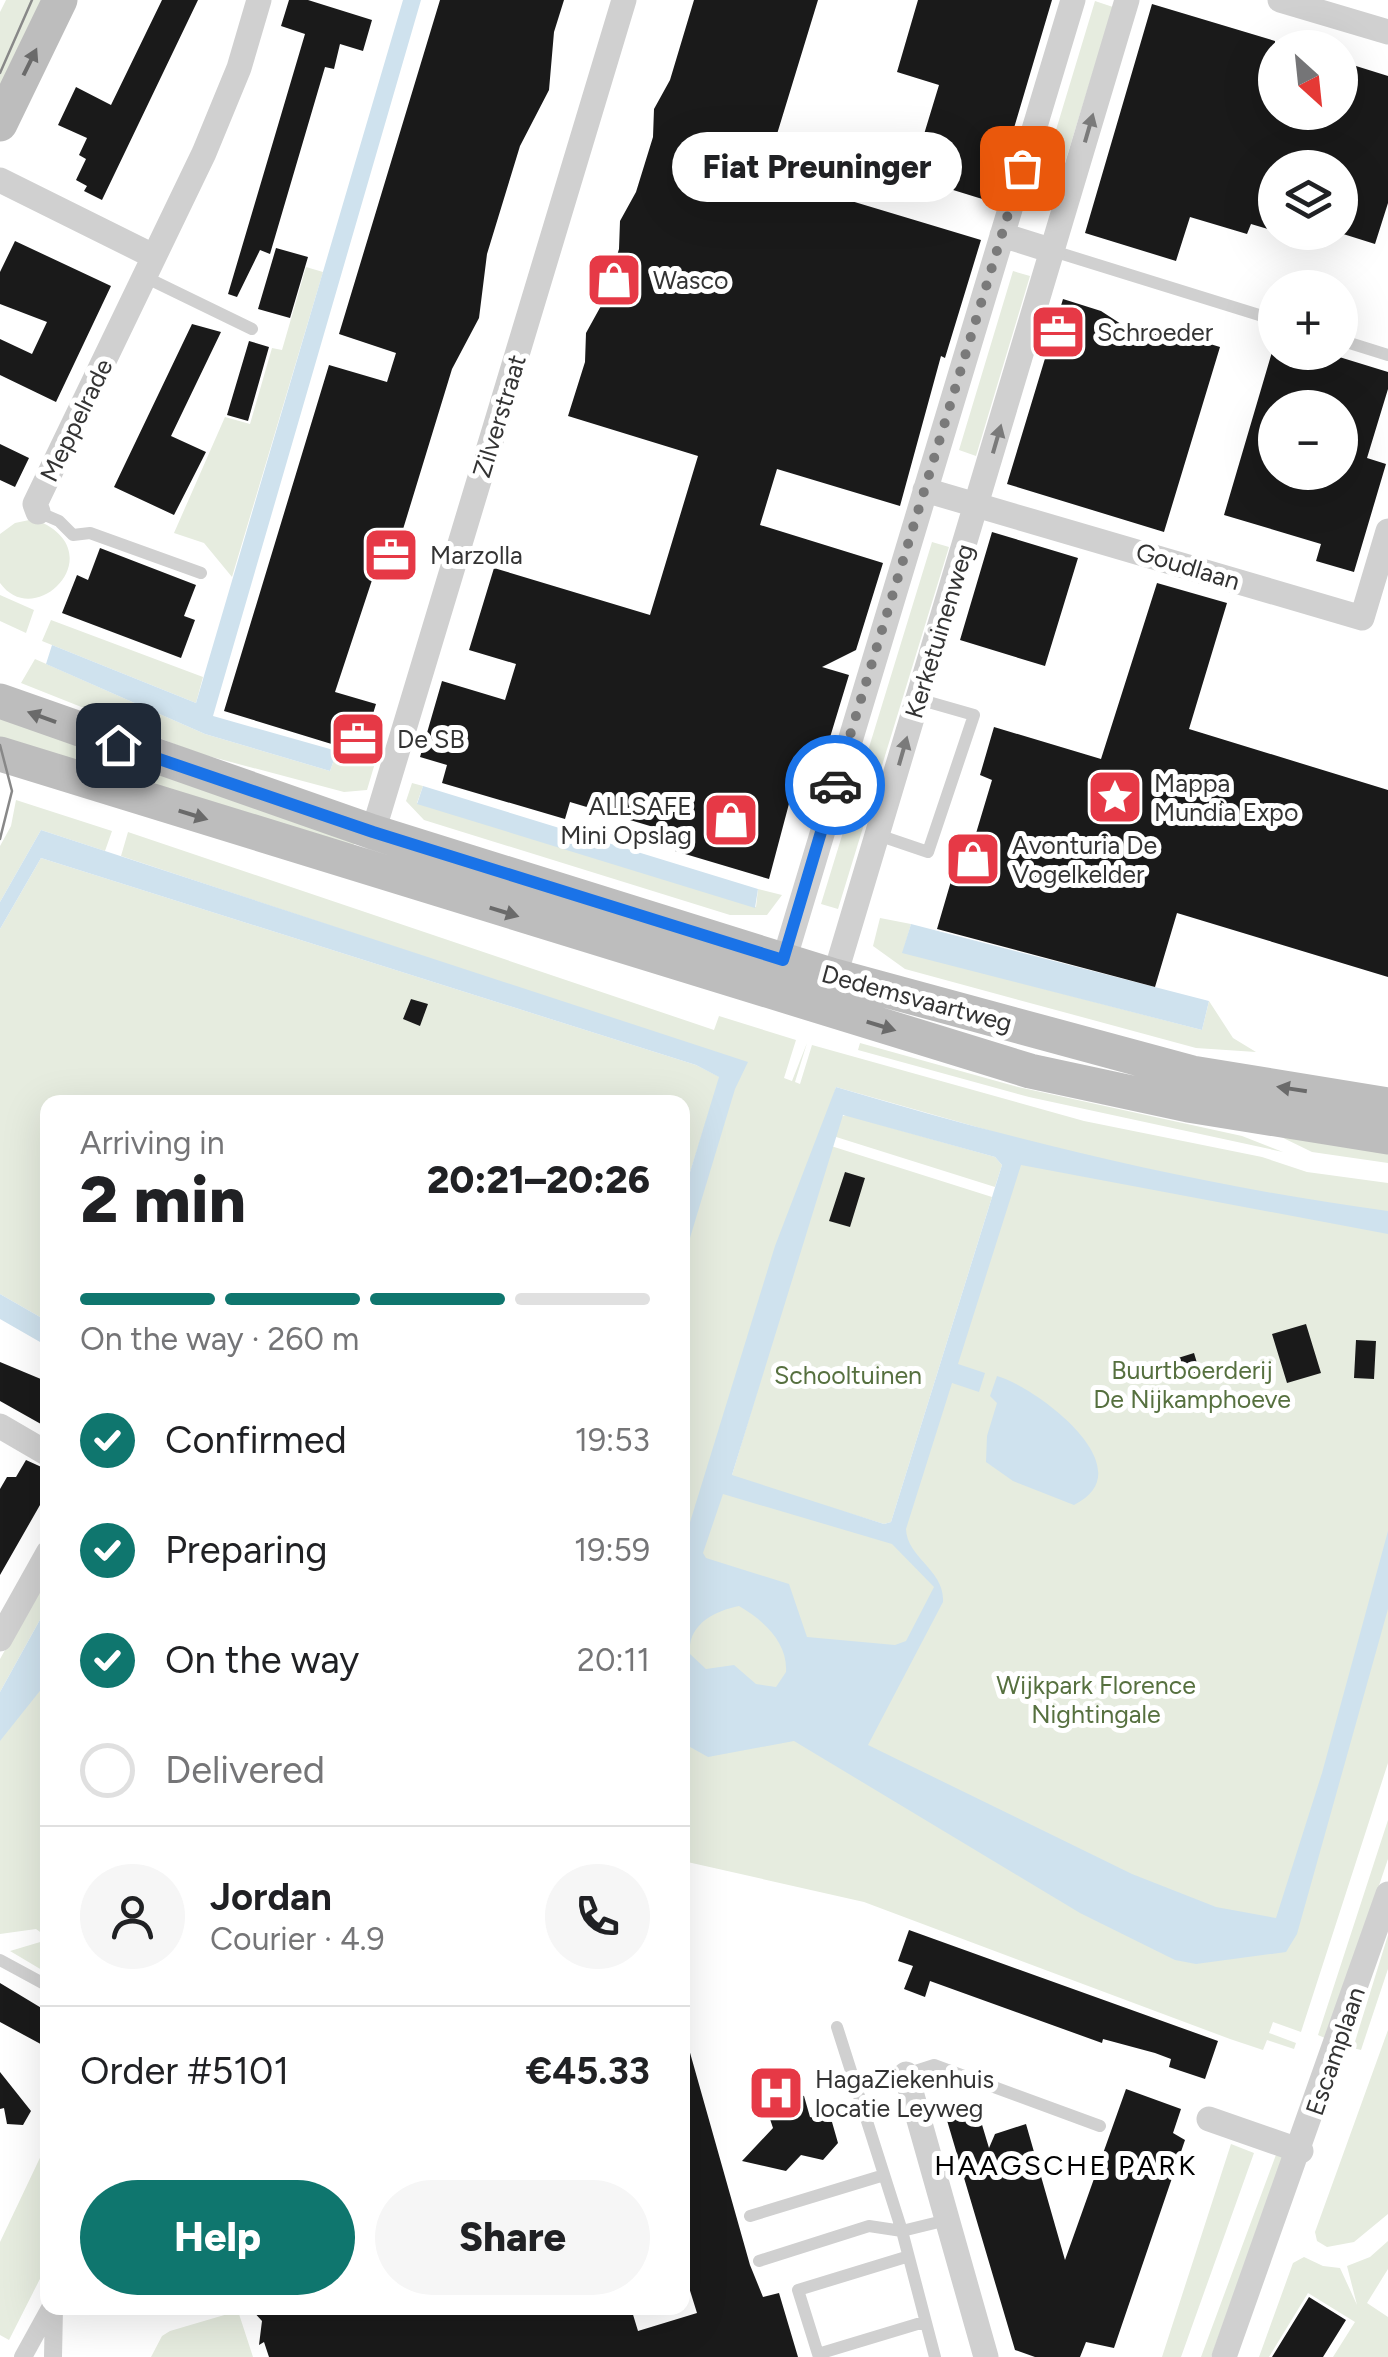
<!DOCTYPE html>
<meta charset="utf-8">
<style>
body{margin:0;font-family:Figtree,sans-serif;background:#f6f6f6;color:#202124;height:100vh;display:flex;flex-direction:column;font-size:38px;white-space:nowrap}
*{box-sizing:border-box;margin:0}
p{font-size:32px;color:#757577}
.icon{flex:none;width:55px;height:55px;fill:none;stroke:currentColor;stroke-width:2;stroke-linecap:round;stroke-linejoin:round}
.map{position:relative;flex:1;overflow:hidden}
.drawer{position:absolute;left:40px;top:1095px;width:650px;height:1220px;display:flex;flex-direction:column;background:#fff;border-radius:20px;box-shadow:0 10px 40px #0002}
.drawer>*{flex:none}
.needle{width:65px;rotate:153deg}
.tools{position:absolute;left:1258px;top:30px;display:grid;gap:20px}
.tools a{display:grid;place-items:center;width:100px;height:100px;border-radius:50%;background:#fff;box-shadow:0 10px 40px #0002;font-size:50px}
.pin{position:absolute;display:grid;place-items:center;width:85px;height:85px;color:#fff;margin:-42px;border-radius:20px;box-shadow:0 5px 15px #0006}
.courier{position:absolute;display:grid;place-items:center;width:100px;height:100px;margin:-50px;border:8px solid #1a73e8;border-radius:50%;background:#fff;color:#222;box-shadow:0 2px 12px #0007}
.bubble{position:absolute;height:70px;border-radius:35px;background:#fff;box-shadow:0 10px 40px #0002;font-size:32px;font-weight:800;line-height:70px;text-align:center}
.summary em{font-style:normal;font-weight:800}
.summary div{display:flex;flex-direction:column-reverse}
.summary{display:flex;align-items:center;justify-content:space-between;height:170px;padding:0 40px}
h1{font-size:65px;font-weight:800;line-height:75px}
.bar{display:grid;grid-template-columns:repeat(4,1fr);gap:15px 10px;align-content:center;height:120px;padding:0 40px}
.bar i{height:12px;border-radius:8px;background:#e0e0e0}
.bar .on{background:#0f766e}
.bar p{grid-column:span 4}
.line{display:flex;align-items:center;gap:25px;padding:0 40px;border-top:2px solid #e0e0e0}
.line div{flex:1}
.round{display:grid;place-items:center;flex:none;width:105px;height:105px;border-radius:52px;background:#f6f6f6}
ol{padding:0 40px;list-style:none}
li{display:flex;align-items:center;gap:30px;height:110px}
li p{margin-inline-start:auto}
li .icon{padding:10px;border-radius:50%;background:#0f766e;color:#fff;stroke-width:4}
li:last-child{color:#757577}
li i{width:55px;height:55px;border:5px solid #e0e0e0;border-radius:50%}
.primary-button{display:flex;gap:20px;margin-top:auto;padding:20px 40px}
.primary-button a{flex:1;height:115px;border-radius:60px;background:#0f766e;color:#fff;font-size:40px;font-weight:800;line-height:115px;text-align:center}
.primary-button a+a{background:#f6f6f6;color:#202124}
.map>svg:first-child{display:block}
.green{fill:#e6ecdf;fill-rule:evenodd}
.water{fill:#cfe2ee;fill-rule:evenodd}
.building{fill:#1a1a1a;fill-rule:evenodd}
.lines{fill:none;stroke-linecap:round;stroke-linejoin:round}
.service{stroke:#d0d0d0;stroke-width:12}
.pedestrian{stroke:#d0d0d0;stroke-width:18}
.minor{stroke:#d0d0d0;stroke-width:25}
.secondary{stroke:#bdbdbd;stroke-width:35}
.tram{stroke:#888;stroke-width:2.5}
.oneway{fill:#6a6a6a}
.oneway2{fill:#7a7a7a}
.done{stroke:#7a7a7a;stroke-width:10;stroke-dasharray:0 18}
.route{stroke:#1a73e8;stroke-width:12}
.labels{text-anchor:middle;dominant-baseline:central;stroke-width:10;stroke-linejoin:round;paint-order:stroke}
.poi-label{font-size:25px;fill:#333;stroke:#fff;text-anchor:start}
.street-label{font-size:25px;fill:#333;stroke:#fff}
.park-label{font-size:25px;fill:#56703f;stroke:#fff}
.neighbourhood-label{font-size:28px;letter-spacing:2.5px;fill:#000;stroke:#fff}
</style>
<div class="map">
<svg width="1388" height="2357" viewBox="0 0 1388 2357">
<rect width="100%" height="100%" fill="#fff"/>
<path class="green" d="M 6,0 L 48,0 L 0,105 L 0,12 Z
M 1095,1 L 1113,7 L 1050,211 L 1033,206 Z
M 306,267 L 323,272 L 232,577 L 204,543 L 174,533 L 225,417 L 250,424 L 272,348 L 282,350 Z
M 1013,271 L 1030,276 L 976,456 L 959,450 Z
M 34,519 C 116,550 36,633 0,583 L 0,534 L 15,523 Z
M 932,542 L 949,547 L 838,909 L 821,904 Z
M 0,595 L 34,610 L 26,633 L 0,621 Z
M 51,620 L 203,677 L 196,703 L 42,641 Z
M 35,659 L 205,734 L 330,771 L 337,751 L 375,763 L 367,790 L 344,792 L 197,753 L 21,683 Z
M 0,715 L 136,768 L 131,782 L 0,741 Z
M 142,769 L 356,838 L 351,853 L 137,784 Z
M 412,783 L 423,786 L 417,803 L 756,907 L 758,889 L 782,895 L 767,915 L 730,915 L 424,820 L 406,801 Z
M 16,800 L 112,831 L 105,851 L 41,830 L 0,902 L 0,846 L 11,826 Z
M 128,832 L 714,1030 L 719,1016 L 796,1040 L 784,1078 L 792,1081 L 807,1043 L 795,1082 L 800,1084 L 812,1045 L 1084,1121 L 1262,1157 L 1307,1172 L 1388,1183 L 1388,1763 L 1301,2032 L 1273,2022 L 1269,2033 L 1296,2043 L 1294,2049 L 1267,2040 L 1263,2050 L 1230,2039 L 864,1902 L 683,1861 L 683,1223 L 735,1060 L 121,856 ZM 836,1087 L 1019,1139 L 891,1530 L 760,1486 L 884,1524 L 891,1522 L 992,1197 L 831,1146 L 732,1475 L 724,1475 Z
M 41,858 L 696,1065 L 720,1077 L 683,1195 L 682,1102 L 48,1102 L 47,1321 L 0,1294 L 0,929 Z
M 880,918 L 911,924 L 903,952 L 1202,1030 L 1209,1001 L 1233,1038 L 1256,1052 L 1196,1048 L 905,969 L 873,946 Z
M 860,1043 L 1018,1087 L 1242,1136 L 1283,1152 L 1029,1097 L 858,1050 Z
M 846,1115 L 995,1157 L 1002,1165 L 995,1187 L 833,1136 L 840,1117 Z
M 1273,1133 L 1388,1149 L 1388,1163 L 1312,1152 Z
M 47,1575 L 47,1607 L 0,1692 L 0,1659 Z
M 47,1635 L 47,1937 L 36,1929 L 0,1934 L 0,1719 Z
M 1388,1820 L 1388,1859 L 1327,2039 L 1318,2035 Z
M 1388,1935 L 1388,1969 L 1361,2050 L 1353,2048 Z
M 47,1940 L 47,1973 L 10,1951 Z
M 1388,2030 L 1388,2214 L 1354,2242 L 1327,2247 L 1317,2241 L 1315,2232 Z
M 47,2143 L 47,2265 L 9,2340 L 0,2335 L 0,2242 Z
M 1231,2144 L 1254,2153 L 1181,2357 L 1162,2357 Z
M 1277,2152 L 1285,2153 L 1211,2357 L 1201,2357 Z
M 1388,2241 L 1388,2269 L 1367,2303 L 1388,2317 L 1388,2357 L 1333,2357 L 1355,2322 L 1308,2293 L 1269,2357 L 1259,2357 L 1293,2263 L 1304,2257 L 1323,2266 L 1340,2268 L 1357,2305 L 1347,2266 L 1370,2257 Z
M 238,2311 L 253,2357 L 151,2357 L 162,2336 L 170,2331 Z"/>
<path class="water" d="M 403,0 L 421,0 L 213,716 L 337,751 L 330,771 L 205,734 L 46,664 L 52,645 L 196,703 Z
M 423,786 L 758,889 L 755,908 L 417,804 Z
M 41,830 L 748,1062 L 735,1089 L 683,1261 L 683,1195 L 719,1077 L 696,1065 L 41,858 L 0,929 L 0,902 Z
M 911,924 L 1209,1001 L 1202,1030 L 902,953 Z
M 836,1087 C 1017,1141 1201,1186 1388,1211 L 1388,1234 L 1021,1165 L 958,1364 L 985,1373 L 979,1392 L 952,1383 L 906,1529 C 907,1558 945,1570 943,1602 L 868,1745 L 1132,1874 L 1216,1907 L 1276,1918 L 1322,1773 L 1388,1531 L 1388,1609 L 1297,1934 L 1286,1952 L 1196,1964 L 1175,1960 L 1080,1913 L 794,1741 L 708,1757 L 683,1743 L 683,1545 L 775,1246 ZM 843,1115 L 995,1157 L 1002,1165 L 891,1522 L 884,1524 L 732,1475 ZM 723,1494 L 892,1544 L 934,1587 L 906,1641 L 895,1645 L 807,1637 L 789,1584 L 706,1558 L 703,1553 ZM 739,1606 C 763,1620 788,1642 786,1672 L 776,1687 L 756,1684 L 734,1665 L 706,1669 L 690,1654 C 687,1625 714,1611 739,1606 Z
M 0,1294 L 47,1321 L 47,1346 L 0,1319 Z
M 997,1376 C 1036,1387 1147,1469 1074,1505 L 1013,1481 L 986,1462 L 987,1436 L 997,1403 L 990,1396 Z
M 47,1607 L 47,1682 L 0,1741 L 0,1692 Z"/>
<path class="building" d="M 162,0 L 198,0 L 102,200 L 84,191 L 87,186 L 76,180 L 86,159 L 79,155 L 87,138 L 58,125 L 76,87 L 111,105 Z
M 289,0 L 308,0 L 372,20 L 363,51 L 340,44 L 334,69 L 325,67 L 270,254 L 260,250 L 237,297 L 228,294 L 305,34 L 281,26 Z
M 440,0 L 564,0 L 554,32 L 549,90 L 520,146 L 487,254 L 479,318 L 452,369 L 393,562 L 386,559 L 383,567 L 377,565 L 335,692 L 376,704 L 361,753 L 224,711 L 329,365 L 387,382 L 396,353 L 339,334 Z
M 694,0 L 818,0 L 770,157 L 823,173 L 818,191 L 981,240 L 945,358 L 941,356 L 900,506 L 777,469 L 760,525 L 883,563 L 856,650 L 822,667 L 849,675 L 824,757 L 803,751 L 769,879 L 675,851 L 680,835 L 570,802 L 565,819 L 442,783 L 447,765 L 420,757 L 442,681 L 505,700 L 516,664 L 469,650 L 494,568 L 650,615 L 698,456 L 568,416 L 585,362 L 586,333 L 602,304 L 619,249 L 620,221 L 636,192 L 653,137 L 654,109 L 670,80 Z
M 918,0 L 1052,0 L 992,202 L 911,177 L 939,85 L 897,72 Z
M 1152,4 L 1275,41 L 1275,112 L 1340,112 L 1340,61 L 1388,76 L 1388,203 L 1375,244 L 1340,233 L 1340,168 L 1275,168 L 1275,231 L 1251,224 L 1247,234 L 1190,217 L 1176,261 L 1085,233 Z
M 15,241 L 111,286 L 56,402 L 0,375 L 0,339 L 32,354 L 47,322 L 0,304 L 0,272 Z
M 276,248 L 308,257 L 290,318 L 258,309 Z
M 1063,299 L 1101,311 L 1141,337 L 1144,324 L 1220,347 L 1164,532 L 1007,484 Z
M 192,324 L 221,332 L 171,436 L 206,452 L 174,515 L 114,487 Z
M 249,341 L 269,347 L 248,421 L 227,415 Z
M 1272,352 L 1323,352 L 1388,372 L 1388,389 L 1367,458 L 1386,464 L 1354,572 L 1316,561 L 1321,544 L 1224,515 ZM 1275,408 L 1340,408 L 1340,472 L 1275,472 Z
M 0,444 L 29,458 L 15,487 L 0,480 Z
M 992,532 L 1078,558 L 1045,666 L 960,640 Z
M 100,548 L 196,585 L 184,616 L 195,620 L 181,658 L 62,613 L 77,575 L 88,580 Z
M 1157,583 L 1227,603 L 1189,729 L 1388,790 L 1388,977 L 1177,913 L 1155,987 L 937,929 L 961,847 L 971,850 L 992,780 L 980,775 L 994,727 L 1101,759 Z
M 411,999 L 428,1004 L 420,1026 L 403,1019 Z
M 845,1172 L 865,1178 L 850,1227 L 829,1221 Z
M 1306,1324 L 1321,1373 L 1287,1383 L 1272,1334 Z
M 1356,1340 L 1376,1341 L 1374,1379 L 1354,1378 Z
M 1194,1353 L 1200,1373 L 1183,1377 L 1178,1358 Z
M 0,1362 L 48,1382 L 48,1428 L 0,1401 Z
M 26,1460 L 48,1470 L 48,1491 L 0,1575 L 0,1489 L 7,1477 L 16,1477 Z
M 909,1930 L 1218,2041 L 1205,2079 L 1169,2067 L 1171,2059 L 1155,2053 L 1103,2039 L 1102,2043 L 930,1981 L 925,1997 L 904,1989 L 913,1966 L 898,1961 Z
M 0,1983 L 48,2012 L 48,2048 L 0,2022 Z
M 682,2042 L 687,2042 L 750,2265 L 763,2297 L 779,2293 L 798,2357 L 269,2357 L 264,2342 L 259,2345 L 262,2321 L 250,2308 L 631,2308 L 638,2331 L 697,2313 L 682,2265 Z
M 0,2072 L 31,2111 L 23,2125 L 7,2124 L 4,2108 L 0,2109 Z
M 1126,2089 L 1181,2109 L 1173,2133 L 1185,2140 L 1114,2348 L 1086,2342 L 1080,2357 L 1035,2357 L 1015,2350 L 946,2117 L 977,2108 L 989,2148 L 995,2134 L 1026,2124 L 1065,2260 Z
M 782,2090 L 804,2096 L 810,2117 L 832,2122 L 838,2143 L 823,2160 L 801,2155 L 786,2171 L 742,2161 L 773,2128 L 766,2107 Z
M 1309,2297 L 1346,2320 L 1323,2357 L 1272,2357 Z"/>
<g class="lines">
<path class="service" d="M 1053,251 L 1275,320
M 145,277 L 252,329
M 1340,340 L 1388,355
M 38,512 L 59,521 L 73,535 L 90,533 L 201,573
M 878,835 L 928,852 L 974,715 L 918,699
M 0,1960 L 48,1986
M 837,2027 L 902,2231 L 935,2357
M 906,2074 L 934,2065 L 1100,2126
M 750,2216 L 881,2176
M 906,2257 L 798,2290 L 818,2354 L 924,2322
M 759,2261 L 869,2226 L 902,2231 L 947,2220"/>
<path class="pedestrian" d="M 23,2357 L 50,2308
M 53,2357 L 54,2308"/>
<path class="minor" d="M 1280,0 L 1388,32
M 0,180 L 153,256
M 1002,235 L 1053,251
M 925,490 L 1362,618 L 1388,531
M 38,512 L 35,504 L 204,153 L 239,68 L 259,0
M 373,832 L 624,0
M 779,977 L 1073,0
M 830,992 L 1127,0
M 0,1426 L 48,1454
M 0,1639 L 48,1553
M 906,2074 L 986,2357
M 1209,2119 L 1301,2151
M 1224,2357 L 1388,1894"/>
<path class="secondary" d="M 0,124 L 60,0
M 0,701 L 373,832 L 834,976 L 1192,1073 L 1388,1105
M 0,754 L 1030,1071 L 1188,1105 L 1388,1137"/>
<path class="tram" d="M 0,73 L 32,0
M 0,745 L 12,791 L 0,839"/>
</g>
<defs><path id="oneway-solid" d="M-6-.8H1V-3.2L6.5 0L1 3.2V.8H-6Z" transform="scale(2.5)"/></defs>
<g class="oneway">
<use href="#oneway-solid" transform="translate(30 62) rotate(-64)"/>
<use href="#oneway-solid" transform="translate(42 717) rotate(-160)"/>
<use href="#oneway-solid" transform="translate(193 815) rotate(17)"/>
<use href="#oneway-solid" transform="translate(504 912) rotate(17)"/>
<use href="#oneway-solid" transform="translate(881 1026) rotate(17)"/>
<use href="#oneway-solid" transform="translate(1292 1089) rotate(-171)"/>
</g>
<g class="oneway2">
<use href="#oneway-solid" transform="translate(1089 128) rotate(-74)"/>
<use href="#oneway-solid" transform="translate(997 439) rotate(-74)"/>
<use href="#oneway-solid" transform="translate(903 751) rotate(-74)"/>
</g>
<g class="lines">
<path class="done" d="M 835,785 L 1022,168"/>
<path class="route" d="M 118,745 L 373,832 L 783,960 L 835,785"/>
</g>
<defs>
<g id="shop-square" transform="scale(2.875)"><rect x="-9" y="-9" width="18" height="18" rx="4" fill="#e63946" stroke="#fff"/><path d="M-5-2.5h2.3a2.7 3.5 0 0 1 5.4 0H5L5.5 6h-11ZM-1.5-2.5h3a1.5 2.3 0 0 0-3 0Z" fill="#fff"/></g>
<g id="office-square" transform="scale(2.875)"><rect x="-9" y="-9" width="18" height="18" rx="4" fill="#e63946" stroke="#fff"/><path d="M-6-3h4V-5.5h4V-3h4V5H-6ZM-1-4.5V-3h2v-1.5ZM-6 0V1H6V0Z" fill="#fff"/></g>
<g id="sight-square" transform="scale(2.875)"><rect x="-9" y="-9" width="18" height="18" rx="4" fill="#e63946" stroke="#fff"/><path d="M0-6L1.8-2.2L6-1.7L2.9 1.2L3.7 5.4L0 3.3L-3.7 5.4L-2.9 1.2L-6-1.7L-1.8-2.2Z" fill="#fff"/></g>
<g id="hospital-square" transform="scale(2.875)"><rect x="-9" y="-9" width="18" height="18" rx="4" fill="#e63946" stroke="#fff"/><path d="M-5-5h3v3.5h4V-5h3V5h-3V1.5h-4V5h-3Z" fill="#fff"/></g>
</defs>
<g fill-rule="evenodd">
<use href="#shop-square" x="614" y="280"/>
<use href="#office-square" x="1058" y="332"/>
<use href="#office-square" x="391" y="555"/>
<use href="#office-square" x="358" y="739"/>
<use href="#sight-square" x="1115" y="797"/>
<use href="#shop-square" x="731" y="820"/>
<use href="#shop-square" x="973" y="859"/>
<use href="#hospital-square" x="776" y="2093"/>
</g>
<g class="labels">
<g class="poi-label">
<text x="653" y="280">Wasco</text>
<text x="1097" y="332">Schroeder</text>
<text x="430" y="555">Marzolla</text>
<text x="397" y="739">De SB</text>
<text x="1154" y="783">Mappa<tspan x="1154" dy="29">Mundia Expo</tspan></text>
<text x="692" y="806" text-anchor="end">ALLSAFE<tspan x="692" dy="29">Mini Opslag</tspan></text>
<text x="1012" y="845">Avonturia De<tspan x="1012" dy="29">Vogelkelder</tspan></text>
<text x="815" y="2079">HagaZiekenhuis<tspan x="815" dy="29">locatie Leyweg</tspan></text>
</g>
<g class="street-label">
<text transform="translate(499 416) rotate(-73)">Zilverstraat</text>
<text transform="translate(76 420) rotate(-64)">Meppelrade</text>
<text transform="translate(1188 566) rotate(17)">Goudlaan</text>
<text transform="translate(939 631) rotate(-73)">Kerketuinenweg</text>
<text transform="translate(917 998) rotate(15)">Dedemsvaartweg</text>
<text transform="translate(1335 2051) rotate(-71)">Escamplaan</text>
</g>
<g class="park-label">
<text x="1192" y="1370">Buurtboerderij<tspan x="1192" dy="29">De Nijkamphoeve</tspan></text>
<text x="848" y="1375">Schooltuinen</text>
<text x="1096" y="1685">Wijkpark Florence<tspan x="1096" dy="29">Nightingale</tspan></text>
</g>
<g class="neighbourhood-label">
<text x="1066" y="2165">HAAGSCHE PARK</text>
</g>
</g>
</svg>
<div class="tools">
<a><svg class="needle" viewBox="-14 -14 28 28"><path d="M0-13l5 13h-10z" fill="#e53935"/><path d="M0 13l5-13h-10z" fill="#757577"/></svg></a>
<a><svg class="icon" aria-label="layers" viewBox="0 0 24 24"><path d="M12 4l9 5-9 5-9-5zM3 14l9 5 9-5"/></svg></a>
<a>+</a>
<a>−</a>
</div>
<div class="pin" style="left:1022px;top:168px;background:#ea580c"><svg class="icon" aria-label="bag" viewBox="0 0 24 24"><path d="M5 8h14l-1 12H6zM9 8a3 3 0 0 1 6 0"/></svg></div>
<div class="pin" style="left:118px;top:745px;background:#1f2937"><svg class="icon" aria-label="home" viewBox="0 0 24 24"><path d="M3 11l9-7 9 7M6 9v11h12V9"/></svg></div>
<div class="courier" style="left:835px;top:785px"><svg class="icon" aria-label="car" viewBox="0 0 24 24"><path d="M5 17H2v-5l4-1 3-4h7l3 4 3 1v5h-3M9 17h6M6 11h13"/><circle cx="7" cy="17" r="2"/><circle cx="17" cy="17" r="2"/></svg></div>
<div class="bubble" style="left:672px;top:132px;width:290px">Fiat Preuninger</div>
<section class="drawer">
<div class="summary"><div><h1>2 min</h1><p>Arriving in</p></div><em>20:21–20:26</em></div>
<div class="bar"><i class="on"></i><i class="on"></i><i class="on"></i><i></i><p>On the way · 260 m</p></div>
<ol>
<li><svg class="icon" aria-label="check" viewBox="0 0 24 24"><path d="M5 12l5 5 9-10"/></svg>Confirmed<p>19:53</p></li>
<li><svg class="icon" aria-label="check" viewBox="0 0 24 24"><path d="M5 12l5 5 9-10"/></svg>Preparing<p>19:59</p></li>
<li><svg class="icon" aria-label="check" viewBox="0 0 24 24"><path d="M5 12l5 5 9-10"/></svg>On the way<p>20:11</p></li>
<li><i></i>Delivered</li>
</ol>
<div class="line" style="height:180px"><a class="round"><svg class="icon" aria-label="person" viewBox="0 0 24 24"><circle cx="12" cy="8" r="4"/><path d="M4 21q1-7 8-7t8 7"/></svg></a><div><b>Jordan</b><p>Courier · 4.9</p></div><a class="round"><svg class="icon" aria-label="phone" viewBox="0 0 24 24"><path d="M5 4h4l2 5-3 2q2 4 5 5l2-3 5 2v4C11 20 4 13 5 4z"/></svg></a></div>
<div class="line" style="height:130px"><div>Order #5101</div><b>€45.33</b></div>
<div class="primary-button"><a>Help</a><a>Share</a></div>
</section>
</div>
